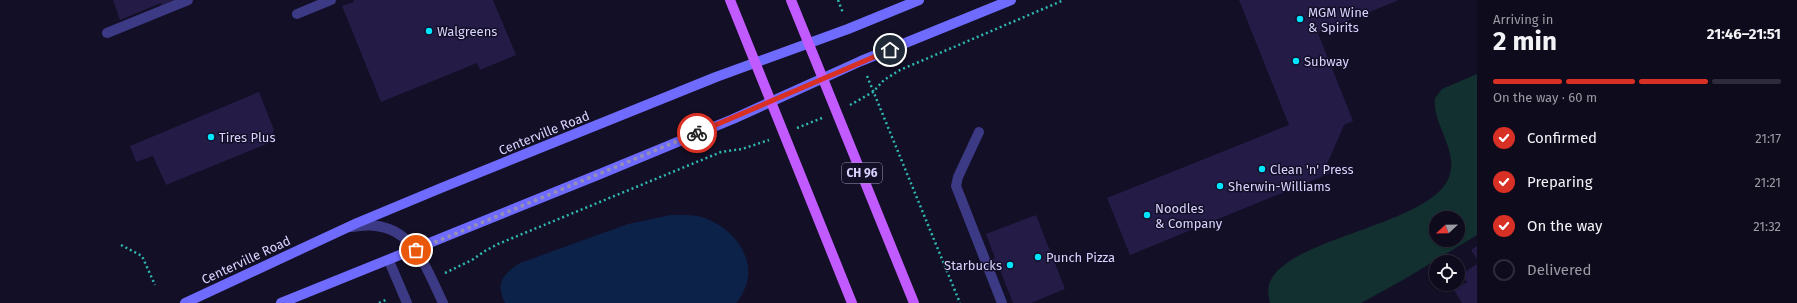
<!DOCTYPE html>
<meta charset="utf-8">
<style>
body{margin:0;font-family:"Fira Sans",sans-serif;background:#1c1929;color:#f1f3f6;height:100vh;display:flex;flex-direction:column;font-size:15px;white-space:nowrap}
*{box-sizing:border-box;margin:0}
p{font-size:13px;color:#9b9ba3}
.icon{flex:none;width:22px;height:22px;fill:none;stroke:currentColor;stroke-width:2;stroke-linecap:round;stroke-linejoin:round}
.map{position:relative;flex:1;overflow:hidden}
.details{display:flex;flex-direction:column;background:#0e0b1c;width:320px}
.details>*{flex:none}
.needle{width:26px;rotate:248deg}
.tools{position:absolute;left:1429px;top:211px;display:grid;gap:8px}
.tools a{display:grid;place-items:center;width:36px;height:36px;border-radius:50%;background:#0e0b1c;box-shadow:0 1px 3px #0004,0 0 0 1px #2e2b3b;font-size:20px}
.pin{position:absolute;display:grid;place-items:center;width:34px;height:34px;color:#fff;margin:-17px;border:2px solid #fff;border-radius:50%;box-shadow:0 1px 4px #0007}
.courier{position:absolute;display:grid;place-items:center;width:40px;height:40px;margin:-20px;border:3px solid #d93025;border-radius:50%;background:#fff;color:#222;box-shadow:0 1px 5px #0007}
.head em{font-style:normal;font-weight:700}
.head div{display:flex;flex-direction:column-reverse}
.head{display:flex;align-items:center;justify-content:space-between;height:68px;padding:0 16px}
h1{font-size:26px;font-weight:700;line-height:30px}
.bar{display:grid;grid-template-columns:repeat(4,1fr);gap:6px 4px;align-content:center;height:48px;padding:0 16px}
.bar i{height:5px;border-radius:3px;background:#2e2b3b}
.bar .on{background:#d93025}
.bar p{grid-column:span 4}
ol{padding:0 16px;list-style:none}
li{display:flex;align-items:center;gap:12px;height:44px}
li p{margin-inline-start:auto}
li .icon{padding:4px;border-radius:50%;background:#d93025;color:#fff;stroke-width:4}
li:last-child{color:#9b9ba3}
li i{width:22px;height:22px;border:2px solid #2e2b3b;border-radius:50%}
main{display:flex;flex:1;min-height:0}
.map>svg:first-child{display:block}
.green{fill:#12302f;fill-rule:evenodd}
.water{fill:#0c2248}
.building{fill:#241b47}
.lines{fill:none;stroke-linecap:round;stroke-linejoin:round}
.path{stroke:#2fb8b0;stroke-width:2.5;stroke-dasharray:2 3;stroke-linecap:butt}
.lane{stroke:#3d3a85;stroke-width:10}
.street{stroke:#3d3a85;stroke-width:10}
.secondary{stroke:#6f6bff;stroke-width:10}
.primary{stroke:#c25bff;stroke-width:10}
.done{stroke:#948fb3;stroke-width:4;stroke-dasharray:0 7.2}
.route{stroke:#d93025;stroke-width:5}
.poi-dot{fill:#00e5ff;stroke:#130f26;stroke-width:1.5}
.labels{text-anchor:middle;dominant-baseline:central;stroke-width:3;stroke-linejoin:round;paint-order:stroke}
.shield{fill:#130f26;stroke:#9e99be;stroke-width:1}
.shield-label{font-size:12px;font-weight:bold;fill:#d9d4ff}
.poi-label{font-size:13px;fill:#d9d4ff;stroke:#130f26;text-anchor:start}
.street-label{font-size:13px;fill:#d9d4ff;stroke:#130f26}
</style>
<main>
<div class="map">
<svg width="1477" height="303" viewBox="0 0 1477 303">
<rect width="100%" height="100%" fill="#130f26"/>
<path class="green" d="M 1477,74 L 1477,235 L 1403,280 L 1361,303 L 1270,303 C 1269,297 1267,291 1269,285 C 1281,238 1431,226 1449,177 C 1459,150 1432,124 1435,98 L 1442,89 ZM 1436,218 L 1458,218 L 1458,240 L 1436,240 Z"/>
<path class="water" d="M 671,215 C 682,215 694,214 705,218 C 740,231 764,270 736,303 L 505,303 C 495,283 503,274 520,263 L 628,224 Z"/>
<path class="building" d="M 113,0 L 175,0 L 161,6 L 161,3 L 120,20 Z
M 353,0 L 493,0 L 516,55 L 480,70 L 477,63 L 381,102 L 342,6 L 354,2 Z
M 1239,0 L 1399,0 L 1318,33 L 1353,121 L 1344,125 L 1327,164 L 1331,173 L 1130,255 L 1107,198 L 1289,125 Z
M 259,92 L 274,130 L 269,143 L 166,185 L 153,156 L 136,162 L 130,146 Z
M 1036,215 L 1065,289 L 1031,303 L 1013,303 L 1000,270 L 997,271 L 992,259 L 995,258 L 986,234 Z
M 1477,246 L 1477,259 L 1471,250 Z
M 1477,264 L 1477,303 L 1462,303 L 1454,290 L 1467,282 L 1462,274 Z"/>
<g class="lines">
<path class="path" d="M 838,0 L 843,13
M 867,76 L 960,303
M 850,105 L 873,92 L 884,80 L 900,70 L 1064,0
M 797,128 L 822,118
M 121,245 L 142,256 L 155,285
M 445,273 L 472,260 L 485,251 L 498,244 L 721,152 L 742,149 L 769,140
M 379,303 L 388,299"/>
<path class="lane" d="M 297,14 L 331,0
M 107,33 L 188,0
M 979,132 L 958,177 L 956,186 L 1002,303"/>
<path class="street" d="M 352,227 C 409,216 423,261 443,303
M 389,261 L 407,303"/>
<path class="secondary" d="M 185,303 L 357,223 L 441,188 L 716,77 L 848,29 L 919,0
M 281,303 L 600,174 L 733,119 L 861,61 L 1011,0"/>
<path class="primary" d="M 730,0 L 852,303
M 791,0 L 914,303"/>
</g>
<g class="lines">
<path class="done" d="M 416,250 L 697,133"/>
<path class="route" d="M 697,133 L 890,50"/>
</g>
<g class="poi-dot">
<circle cx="1300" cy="19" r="4"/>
<circle cx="429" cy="31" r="4"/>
<circle cx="1296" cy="61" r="4"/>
<circle cx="211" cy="137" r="4"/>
<circle cx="1262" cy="169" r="4"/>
<circle cx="1220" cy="186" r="4"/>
<circle cx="1147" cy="215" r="4"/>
<circle cx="1038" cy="257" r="4"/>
<circle cx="1010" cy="265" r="4"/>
</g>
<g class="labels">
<rect class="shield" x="842" y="163" width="40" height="20" rx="3"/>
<g class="shield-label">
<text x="862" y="173">CH 96</text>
</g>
<g class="poi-label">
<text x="1308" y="12">MGM Wine<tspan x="1308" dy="15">&amp; Spirits</tspan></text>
<text x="437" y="31">Walgreens</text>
<text x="1304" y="61">Subway</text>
<text x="219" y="137">Tires Plus</text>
<text x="1270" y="169">Clean 'n' Press</text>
<text x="1228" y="186">Sherwin-Williams</text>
<text x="1155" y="208">Noodles<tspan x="1155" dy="15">&amp; Company</tspan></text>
<text x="1046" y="257">Punch Pizza</text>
<text x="1002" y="265" text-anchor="end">Starbucks</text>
</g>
<g class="street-label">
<text transform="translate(544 133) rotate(-22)">Centerville Road</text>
<text transform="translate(246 260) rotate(-25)">Centerville Road</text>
</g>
</g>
</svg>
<div class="tools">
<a><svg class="needle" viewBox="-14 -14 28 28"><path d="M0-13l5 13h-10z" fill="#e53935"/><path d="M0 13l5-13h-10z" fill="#9b9ba3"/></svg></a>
<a><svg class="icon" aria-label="locate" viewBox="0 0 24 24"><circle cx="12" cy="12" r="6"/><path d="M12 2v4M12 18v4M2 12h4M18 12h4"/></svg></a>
</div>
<div class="pin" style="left:416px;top:250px;background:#ea580c"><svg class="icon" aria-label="bag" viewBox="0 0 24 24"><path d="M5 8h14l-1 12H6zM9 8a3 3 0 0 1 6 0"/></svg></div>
<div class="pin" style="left:890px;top:50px;background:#1f2937"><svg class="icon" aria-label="home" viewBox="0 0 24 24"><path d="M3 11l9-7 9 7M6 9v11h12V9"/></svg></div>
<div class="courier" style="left:697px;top:133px"><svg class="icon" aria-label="bike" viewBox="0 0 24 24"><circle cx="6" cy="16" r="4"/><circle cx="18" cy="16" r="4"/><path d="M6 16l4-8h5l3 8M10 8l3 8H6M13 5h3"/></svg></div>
</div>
<section class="details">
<div class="head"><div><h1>2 min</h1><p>Arriving in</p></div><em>21:46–21:51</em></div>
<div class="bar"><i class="on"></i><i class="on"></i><i class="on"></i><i></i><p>On the way · 60 m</p></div>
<ol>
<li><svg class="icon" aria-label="check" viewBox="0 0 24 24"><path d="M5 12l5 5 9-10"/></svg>Confirmed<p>21:17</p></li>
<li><svg class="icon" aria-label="check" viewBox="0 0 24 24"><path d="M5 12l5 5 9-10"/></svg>Preparing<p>21:21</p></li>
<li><svg class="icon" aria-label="check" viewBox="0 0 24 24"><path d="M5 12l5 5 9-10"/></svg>On the way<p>21:32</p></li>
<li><i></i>Delivered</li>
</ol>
</section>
</main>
